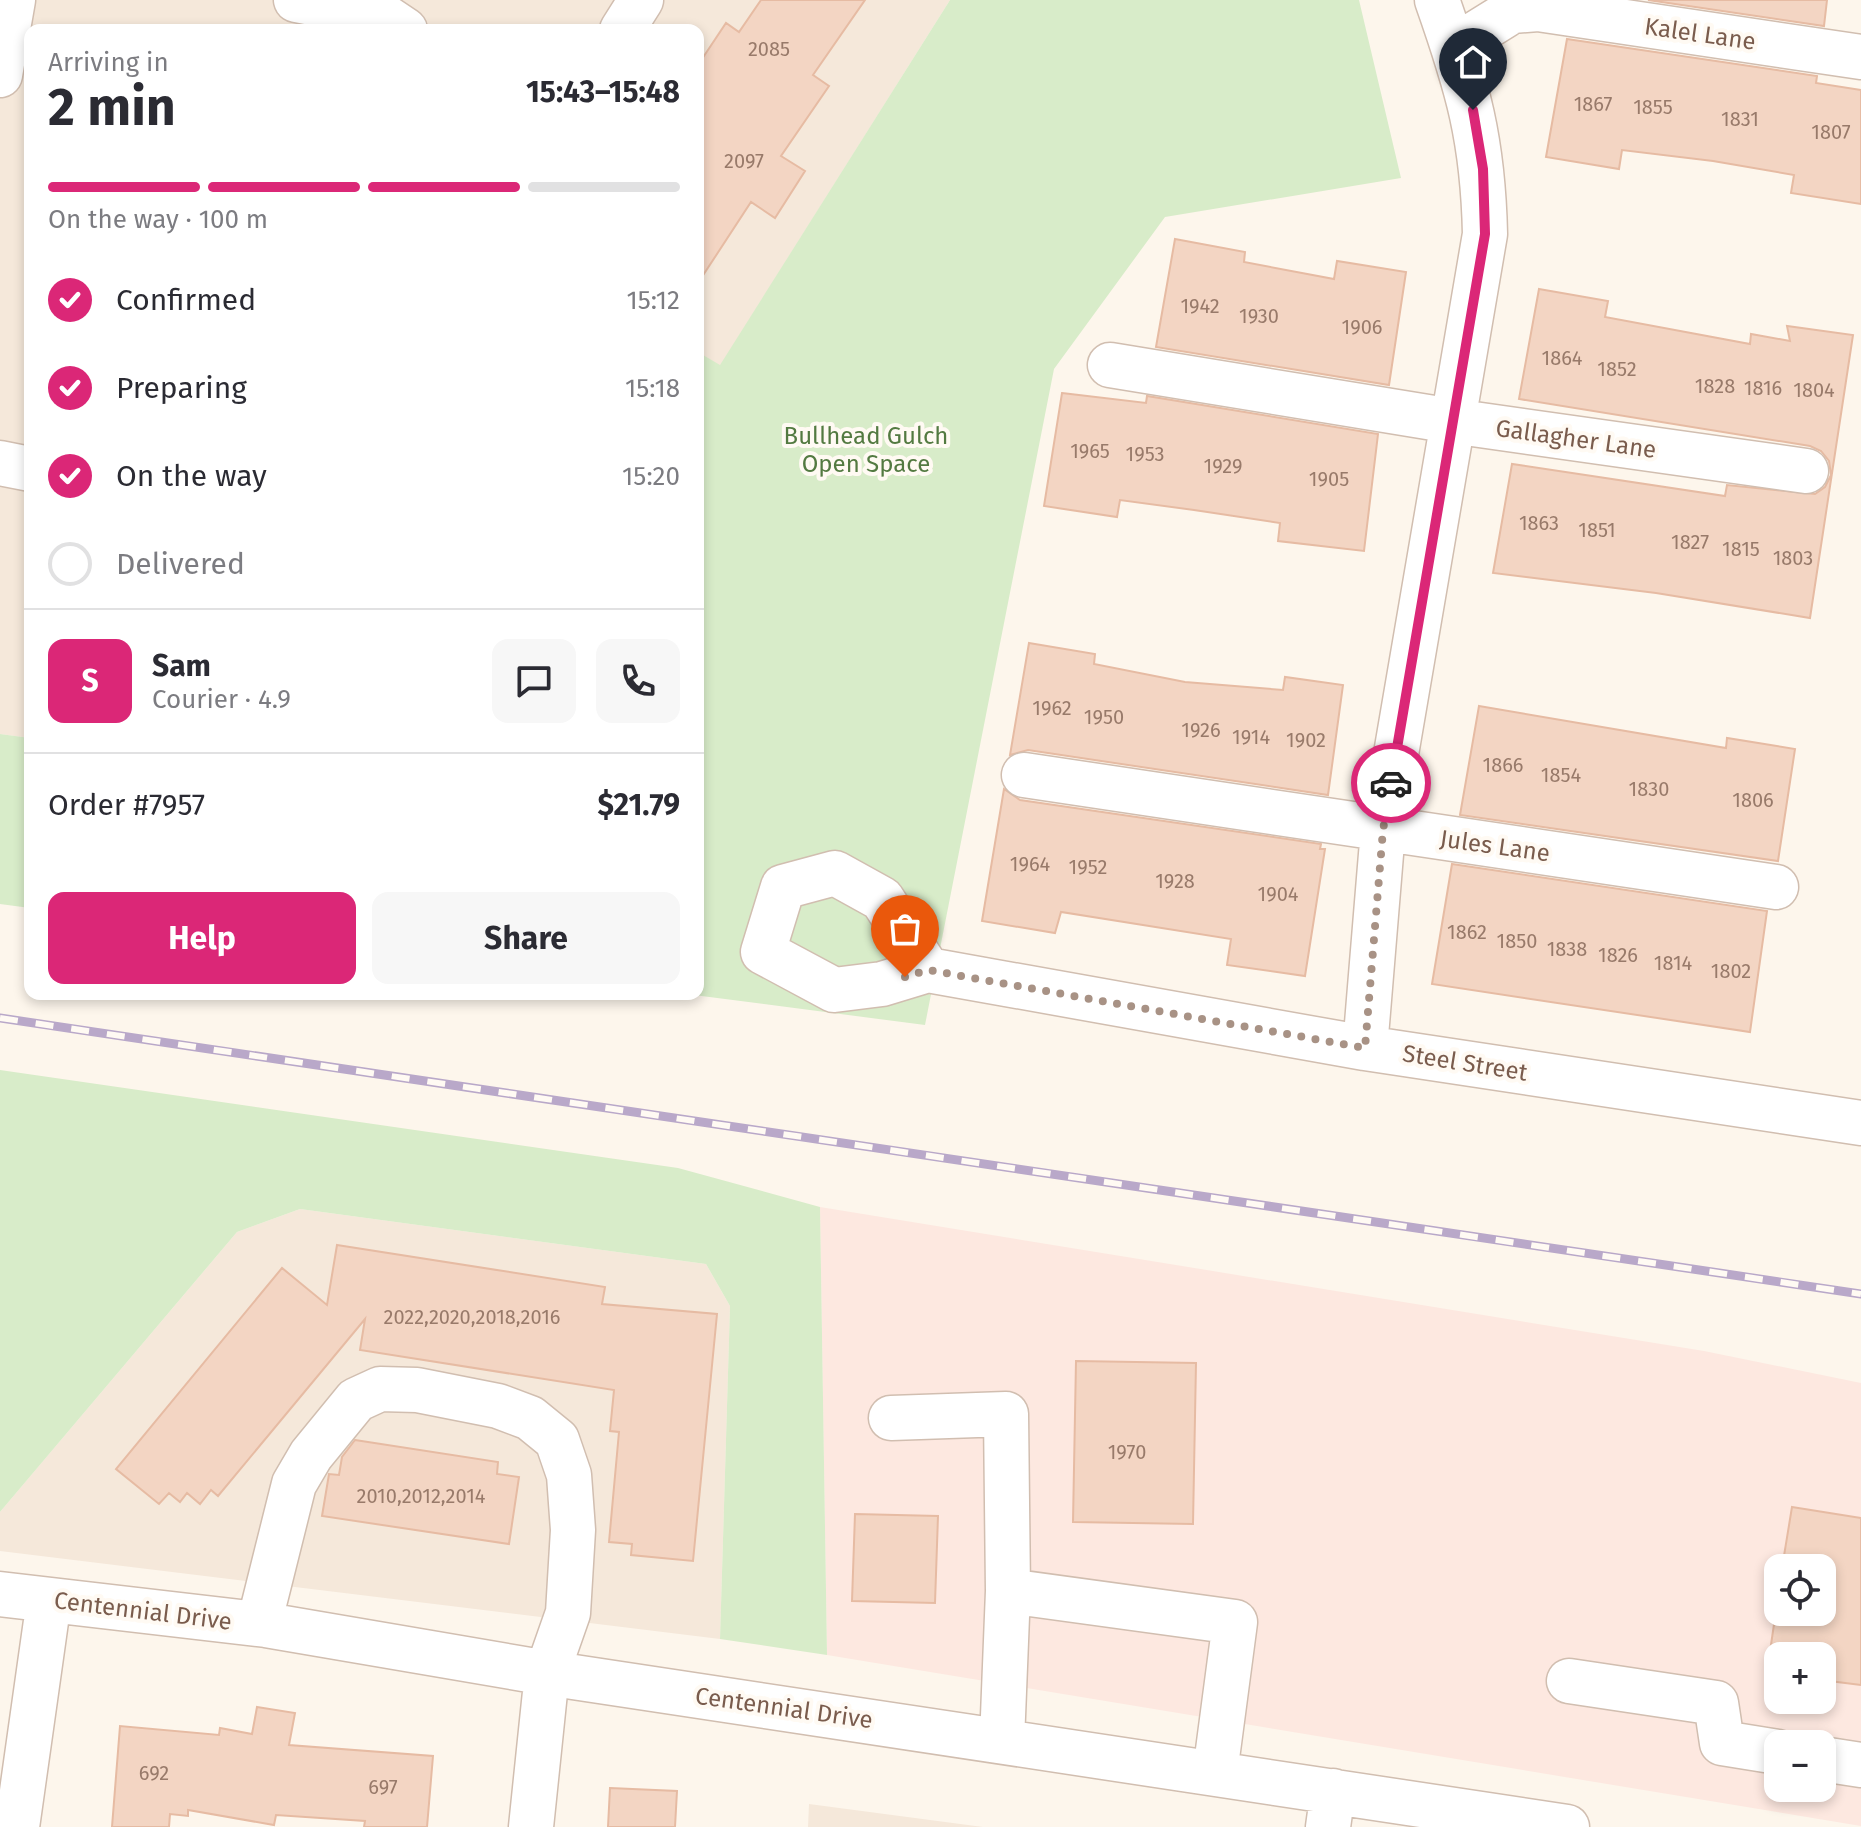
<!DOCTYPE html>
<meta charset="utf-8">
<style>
body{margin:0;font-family:"Fira Sans",sans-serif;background:#f7f7f7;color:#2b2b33;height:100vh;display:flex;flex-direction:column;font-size:30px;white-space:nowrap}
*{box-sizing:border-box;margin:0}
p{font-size:26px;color:#7c7c81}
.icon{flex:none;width:44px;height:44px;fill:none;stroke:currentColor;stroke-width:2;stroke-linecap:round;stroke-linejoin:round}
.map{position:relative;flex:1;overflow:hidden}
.drawer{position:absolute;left:24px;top:24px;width:680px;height:976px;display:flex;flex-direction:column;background:#fff;border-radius:16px;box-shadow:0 4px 12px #0003}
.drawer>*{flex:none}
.buttons{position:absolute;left:1764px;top:1554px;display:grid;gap:16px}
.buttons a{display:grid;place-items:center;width:72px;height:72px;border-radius:16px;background:#fff;box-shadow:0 4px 12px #0003;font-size:40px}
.pin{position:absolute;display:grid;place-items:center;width:68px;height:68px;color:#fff;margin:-82px -34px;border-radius:50% 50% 50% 0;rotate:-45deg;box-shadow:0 0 8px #0007}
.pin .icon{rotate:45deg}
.courier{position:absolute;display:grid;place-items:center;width:80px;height:80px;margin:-40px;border:6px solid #db2777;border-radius:50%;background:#fff;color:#222;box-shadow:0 2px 10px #0007}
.head em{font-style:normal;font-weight:700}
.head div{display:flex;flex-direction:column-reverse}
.head{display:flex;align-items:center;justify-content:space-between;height:136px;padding:0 24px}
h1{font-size:52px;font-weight:700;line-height:60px}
.bar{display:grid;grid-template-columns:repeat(4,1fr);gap:12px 8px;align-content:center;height:96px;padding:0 24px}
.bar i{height:10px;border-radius:6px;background:#e1e1e2}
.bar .current{background:#db2777}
.bar p{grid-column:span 4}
.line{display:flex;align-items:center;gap:20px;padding:0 24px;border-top:2px solid #e1e1e2}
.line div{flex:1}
.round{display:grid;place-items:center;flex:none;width:84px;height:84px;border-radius:16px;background:#f7f7f7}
ol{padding:0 24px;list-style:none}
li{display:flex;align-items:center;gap:24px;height:88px}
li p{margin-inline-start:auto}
li .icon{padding:8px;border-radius:50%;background:#db2777;color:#fff;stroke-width:4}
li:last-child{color:#7c7c81}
li i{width:44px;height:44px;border:4px solid #e1e1e2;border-radius:50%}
.action{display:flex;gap:16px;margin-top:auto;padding:16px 24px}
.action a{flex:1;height:92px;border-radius:16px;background:#db2777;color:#fff;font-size:32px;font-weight:700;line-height:92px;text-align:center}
.action a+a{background:#f7f7f7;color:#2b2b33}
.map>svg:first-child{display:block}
.residential{fill:#f5e8da}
.commercial{fill:#fde8e0;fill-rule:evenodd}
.green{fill:#d8ecc9}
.building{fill:#f3d5c3;stroke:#e6bba3;stroke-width:2}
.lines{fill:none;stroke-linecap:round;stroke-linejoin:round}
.minor-casing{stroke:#d1beb0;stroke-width:47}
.minor{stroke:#fff;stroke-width:44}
.rail-casing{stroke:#b9a8c9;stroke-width:9}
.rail{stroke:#fffaf3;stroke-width:6;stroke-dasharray:18;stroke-linecap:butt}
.done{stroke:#a89285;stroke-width:8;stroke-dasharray:0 14.4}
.route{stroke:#db2777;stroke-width:10}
.labels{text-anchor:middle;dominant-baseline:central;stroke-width:8;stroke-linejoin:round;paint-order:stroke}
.number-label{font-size:20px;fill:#987a6a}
.street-label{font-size:24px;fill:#7a5c4d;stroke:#fffaf3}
.park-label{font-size:24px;fill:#537a41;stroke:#fffaf3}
</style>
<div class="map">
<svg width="1861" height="1827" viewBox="0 0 1861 1827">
<rect width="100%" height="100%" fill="#fdf6ec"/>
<path class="residential" d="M 0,0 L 950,0 L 720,366 L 698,352 L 698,30 L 30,30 L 30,738 L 0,734 Z
M 300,1209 L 706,1264 L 730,1306 L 720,1639 L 0,1551 L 0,1512 L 237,1232 Z
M 809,1804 L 983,1827 L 808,1827 Z"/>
<path class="commercial" d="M 820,1207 L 1704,1351 L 1861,1383 L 1861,1826 L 827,1655 ZM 1778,1568 L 1822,1568 L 1822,1612 L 1778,1612 ZM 1778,1656 L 1822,1656 L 1822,1700 L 1778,1700 ZM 1778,1744 L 1822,1744 L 1822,1788 L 1778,1788 Z"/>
<path class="green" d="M 950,0 L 1359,0 L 1401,178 L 1165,217 L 1054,369 L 925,1025 L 686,994 L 698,994 L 698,352 L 720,365 Z
M 0,734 L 30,738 L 30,908 L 0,904 Z
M 0,1070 L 678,1168 L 820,1207 L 827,1655 L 720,1639 L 730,1306 L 706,1264 L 300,1209 L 237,1232 L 0,1512 Z"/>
<path class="building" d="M 761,0 L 865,0 L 813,75 L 829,86 L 781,156 L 805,171 L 775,218 L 751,202 L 698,283 L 698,65 L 726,23 L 739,32 Z
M 1648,0 L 1827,0 L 1824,26 Z
M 1567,39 L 1817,76 L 1816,83 L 1861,90 L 1861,204 L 1791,193 L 1794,175 L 1713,161 L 1622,150 L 1619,169 L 1546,157 Z
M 1175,239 L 1245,252 L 1244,262 L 1334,279 L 1337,261 L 1406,272 L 1389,385 L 1156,347 Z
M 1539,289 L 1608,301 L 1605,317 L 1750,344 L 1751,334 L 1790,341 L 1787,326 L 1853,335 L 1810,618 L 1656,593 L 1493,573 L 1512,464 L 1725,496 L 1727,485 L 1815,494 L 1825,487 L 1831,475 L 1829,461 L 1821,451 L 1810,446 L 1519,399 Z
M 1062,393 L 1146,403 L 1147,396 L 1378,434 L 1364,551 L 1278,541 L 1280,523 L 1194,510 L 1120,500 L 1117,517 L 1044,506 Z
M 1029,643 L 1095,654 L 1094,664 L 1185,682 L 1283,690 L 1285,677 L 1343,685 L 1328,795 L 1028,750 L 1010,755 Z
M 1479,706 L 1726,748 L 1727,738 L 1795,749 L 1778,861 L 1460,815 Z
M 1004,789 L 1020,800 L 1321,844 L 1320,849 L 1325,849 L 1305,976 L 1227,965 L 1231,939 L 1061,912 L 1055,933 L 982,921 Z
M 1452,864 L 1767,911 L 1750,1032 L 1432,984 Z
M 337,1245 L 605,1287 L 602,1304 L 717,1314 L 693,1561 L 631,1555 L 632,1544 L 609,1542 L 619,1432 L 610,1431 L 614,1390 L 360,1350 L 365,1319 L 218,1496 L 211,1490 L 200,1504 L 187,1493 L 180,1502 L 169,1493 L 159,1504 L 116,1469 L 282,1268 L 327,1305 Z
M 1076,1361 L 1196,1363 L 1193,1524 L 1073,1522 Z
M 355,1440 L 498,1462 L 497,1474 L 519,1477 L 509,1544 L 322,1516 L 329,1474 L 339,1475 L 342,1457 Z
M 1792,1507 L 1861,1518 L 1861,1685 L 1822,1680 L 1822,1656 L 1778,1656 L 1778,1674 L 1767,1672 L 1778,1597 L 1778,1612 L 1822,1612 L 1822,1568 L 1782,1568 Z
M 855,1514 L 938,1516 L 935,1603 L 852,1601 Z
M 257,1707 L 295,1713 L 289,1745 L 433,1756 L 427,1827 L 364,1827 L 365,1821 L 276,1815 L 274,1825 L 188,1810 L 188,1816 L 170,1814 L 169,1827 L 112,1827 L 120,1726 L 219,1735 L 220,1728 L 252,1734 Z
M 610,1788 L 677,1791 L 675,1827 L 608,1827 Z"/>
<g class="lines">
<g class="minor-casing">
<path id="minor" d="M 296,0 L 387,18 L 405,30
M 622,30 L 641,0
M 1454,47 L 1512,11 L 1538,9 L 1861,57
M 0,75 L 13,0
M 1110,365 L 1452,421 L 1806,471
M 0,463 L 30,469
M 1024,775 L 1776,887
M 835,873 L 882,899 L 928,970 L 882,984 L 834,990 L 763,952 L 783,887 Z
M 928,970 L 1365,1048 L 1861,1123
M 1365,1048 L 1383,830 L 1485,234 C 1483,140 1468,88 1437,0
M 891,1418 L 1006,1414 L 1008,1591 L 1002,1741
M 1008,1591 L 1235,1622 L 1215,1773
M 0,1594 L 266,1625 L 547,1673 L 1567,1827
M 259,1624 L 294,1484 L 311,1455 L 356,1400 L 380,1389 L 417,1390 L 498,1406 L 530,1418 L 557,1440 L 569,1475 L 573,1530 L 568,1613 L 547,1673 L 531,1827
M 1569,1681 L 1716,1703 L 1722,1743 L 1778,1752
M 1822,1759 L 1861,1765
M 17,1827 L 49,1600
M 1328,1827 L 1333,1791"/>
</g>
<use href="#minor" class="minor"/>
<g class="rail-casing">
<path id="rail" d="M 0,1018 L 1861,1294"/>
</g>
<use href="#rail" class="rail"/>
</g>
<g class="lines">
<path class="done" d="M 905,977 L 928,970 L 1365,1048 L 1383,830 L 1391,783"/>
<path class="route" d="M 1391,783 L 1485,234 L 1483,169 L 1473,110"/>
</g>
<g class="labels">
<g class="number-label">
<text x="769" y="49">2085</text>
<text x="1593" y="104">1867</text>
<text x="1653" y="107">1855</text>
<text x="1740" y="119">1831</text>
<text x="1831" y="132">1807</text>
<text x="744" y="161">2097</text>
<text x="1200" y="306">1942</text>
<text x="1259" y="316">1930</text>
<text x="1362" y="327">1906</text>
<text x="1562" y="358">1864</text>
<text x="1617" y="369">1852</text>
<text x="1715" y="386">1828</text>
<text x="1763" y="388">1816</text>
<text x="1814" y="390">1804</text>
<text x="1090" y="451">1965</text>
<text x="1145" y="454">1953</text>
<text x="1223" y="466">1929</text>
<text x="1329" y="479">1905</text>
<text x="1539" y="523">1863</text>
<text x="1597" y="530">1851</text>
<text x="1690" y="542">1827</text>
<text x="1741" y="549">1815</text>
<text x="1793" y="558">1803</text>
<text x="1052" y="708">1962</text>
<text x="1104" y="717">1950</text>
<text x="1201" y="730">1926</text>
<text x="1251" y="737">1914</text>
<text x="1306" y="740">1902</text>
<text x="1503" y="765">1866</text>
<text x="1561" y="775">1854</text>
<text x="1649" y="789">1830</text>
<text x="1753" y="800">1806</text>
<text x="1030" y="864">1964</text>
<text x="1088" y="867">1952</text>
<text x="1175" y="881">1928</text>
<text x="1278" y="894">1904</text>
<text x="1467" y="932">1862</text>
<text x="1517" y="941">1850</text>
<text x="1567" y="949">1838</text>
<text x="1618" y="955">1826</text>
<text x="1673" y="963">1814</text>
<text x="1731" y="971">1802</text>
<text x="472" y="1317">2022,2020,2018,2016</text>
<text x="1127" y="1452">1970</text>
<text x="421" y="1496">2010,2012,2014</text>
<text x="154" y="1773">692</text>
<text x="383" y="1787">697</text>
</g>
<g class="street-label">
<text transform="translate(1700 34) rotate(8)">Kalel Lane</text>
<text transform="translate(1576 439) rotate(8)">Gallagher Lane</text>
<text transform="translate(1495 846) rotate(8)">Jules Lane</text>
<text transform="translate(1465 1063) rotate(9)">Steel Street</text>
<text transform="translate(143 1611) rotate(7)">Centennial Drive</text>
<text transform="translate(784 1708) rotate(8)">Centennial Drive</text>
</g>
<g class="park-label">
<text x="866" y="436">Bullhead Gulch<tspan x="866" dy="28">Open Space</tspan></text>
</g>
</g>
</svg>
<div class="buttons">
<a><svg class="icon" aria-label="locate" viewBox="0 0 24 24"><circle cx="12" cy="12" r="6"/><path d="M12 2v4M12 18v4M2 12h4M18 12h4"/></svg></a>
<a>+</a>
<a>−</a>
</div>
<div class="pin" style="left:905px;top:977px;background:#ea580c"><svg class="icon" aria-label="bag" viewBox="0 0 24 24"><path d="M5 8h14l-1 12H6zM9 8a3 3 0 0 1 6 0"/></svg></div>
<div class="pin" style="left:1473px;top:110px;background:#1f2937"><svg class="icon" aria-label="home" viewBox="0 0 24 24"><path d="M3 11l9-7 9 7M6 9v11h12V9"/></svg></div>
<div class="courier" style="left:1391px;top:783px"><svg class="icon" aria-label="car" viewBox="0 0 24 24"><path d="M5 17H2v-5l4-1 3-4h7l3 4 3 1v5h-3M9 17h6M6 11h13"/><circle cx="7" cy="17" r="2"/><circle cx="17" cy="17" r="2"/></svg></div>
<section class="drawer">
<div class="head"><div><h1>2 min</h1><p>Arriving in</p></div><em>15:43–15:48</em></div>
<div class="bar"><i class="current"></i><i class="current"></i><i class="current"></i><i></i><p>On the way · 100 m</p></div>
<ol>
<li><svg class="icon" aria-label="check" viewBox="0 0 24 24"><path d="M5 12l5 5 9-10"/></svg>Confirmed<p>15:12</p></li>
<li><svg class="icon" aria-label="check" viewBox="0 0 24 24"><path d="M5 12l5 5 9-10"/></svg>Preparing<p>15:18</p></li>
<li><svg class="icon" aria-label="check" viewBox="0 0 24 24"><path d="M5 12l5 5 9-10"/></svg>On the way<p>15:20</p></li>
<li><i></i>Delivered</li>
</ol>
<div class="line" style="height:144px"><b class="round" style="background:#db2777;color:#fff">S</b><div><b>Sam</b><p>Courier · 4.9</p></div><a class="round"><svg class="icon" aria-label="chat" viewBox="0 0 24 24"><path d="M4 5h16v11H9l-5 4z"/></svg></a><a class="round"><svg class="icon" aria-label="phone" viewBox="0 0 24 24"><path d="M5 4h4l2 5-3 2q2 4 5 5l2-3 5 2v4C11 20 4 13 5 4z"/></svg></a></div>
<div class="line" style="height:104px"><div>Order #7957</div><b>$21.79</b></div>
<div class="action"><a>Help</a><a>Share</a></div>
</section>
</div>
